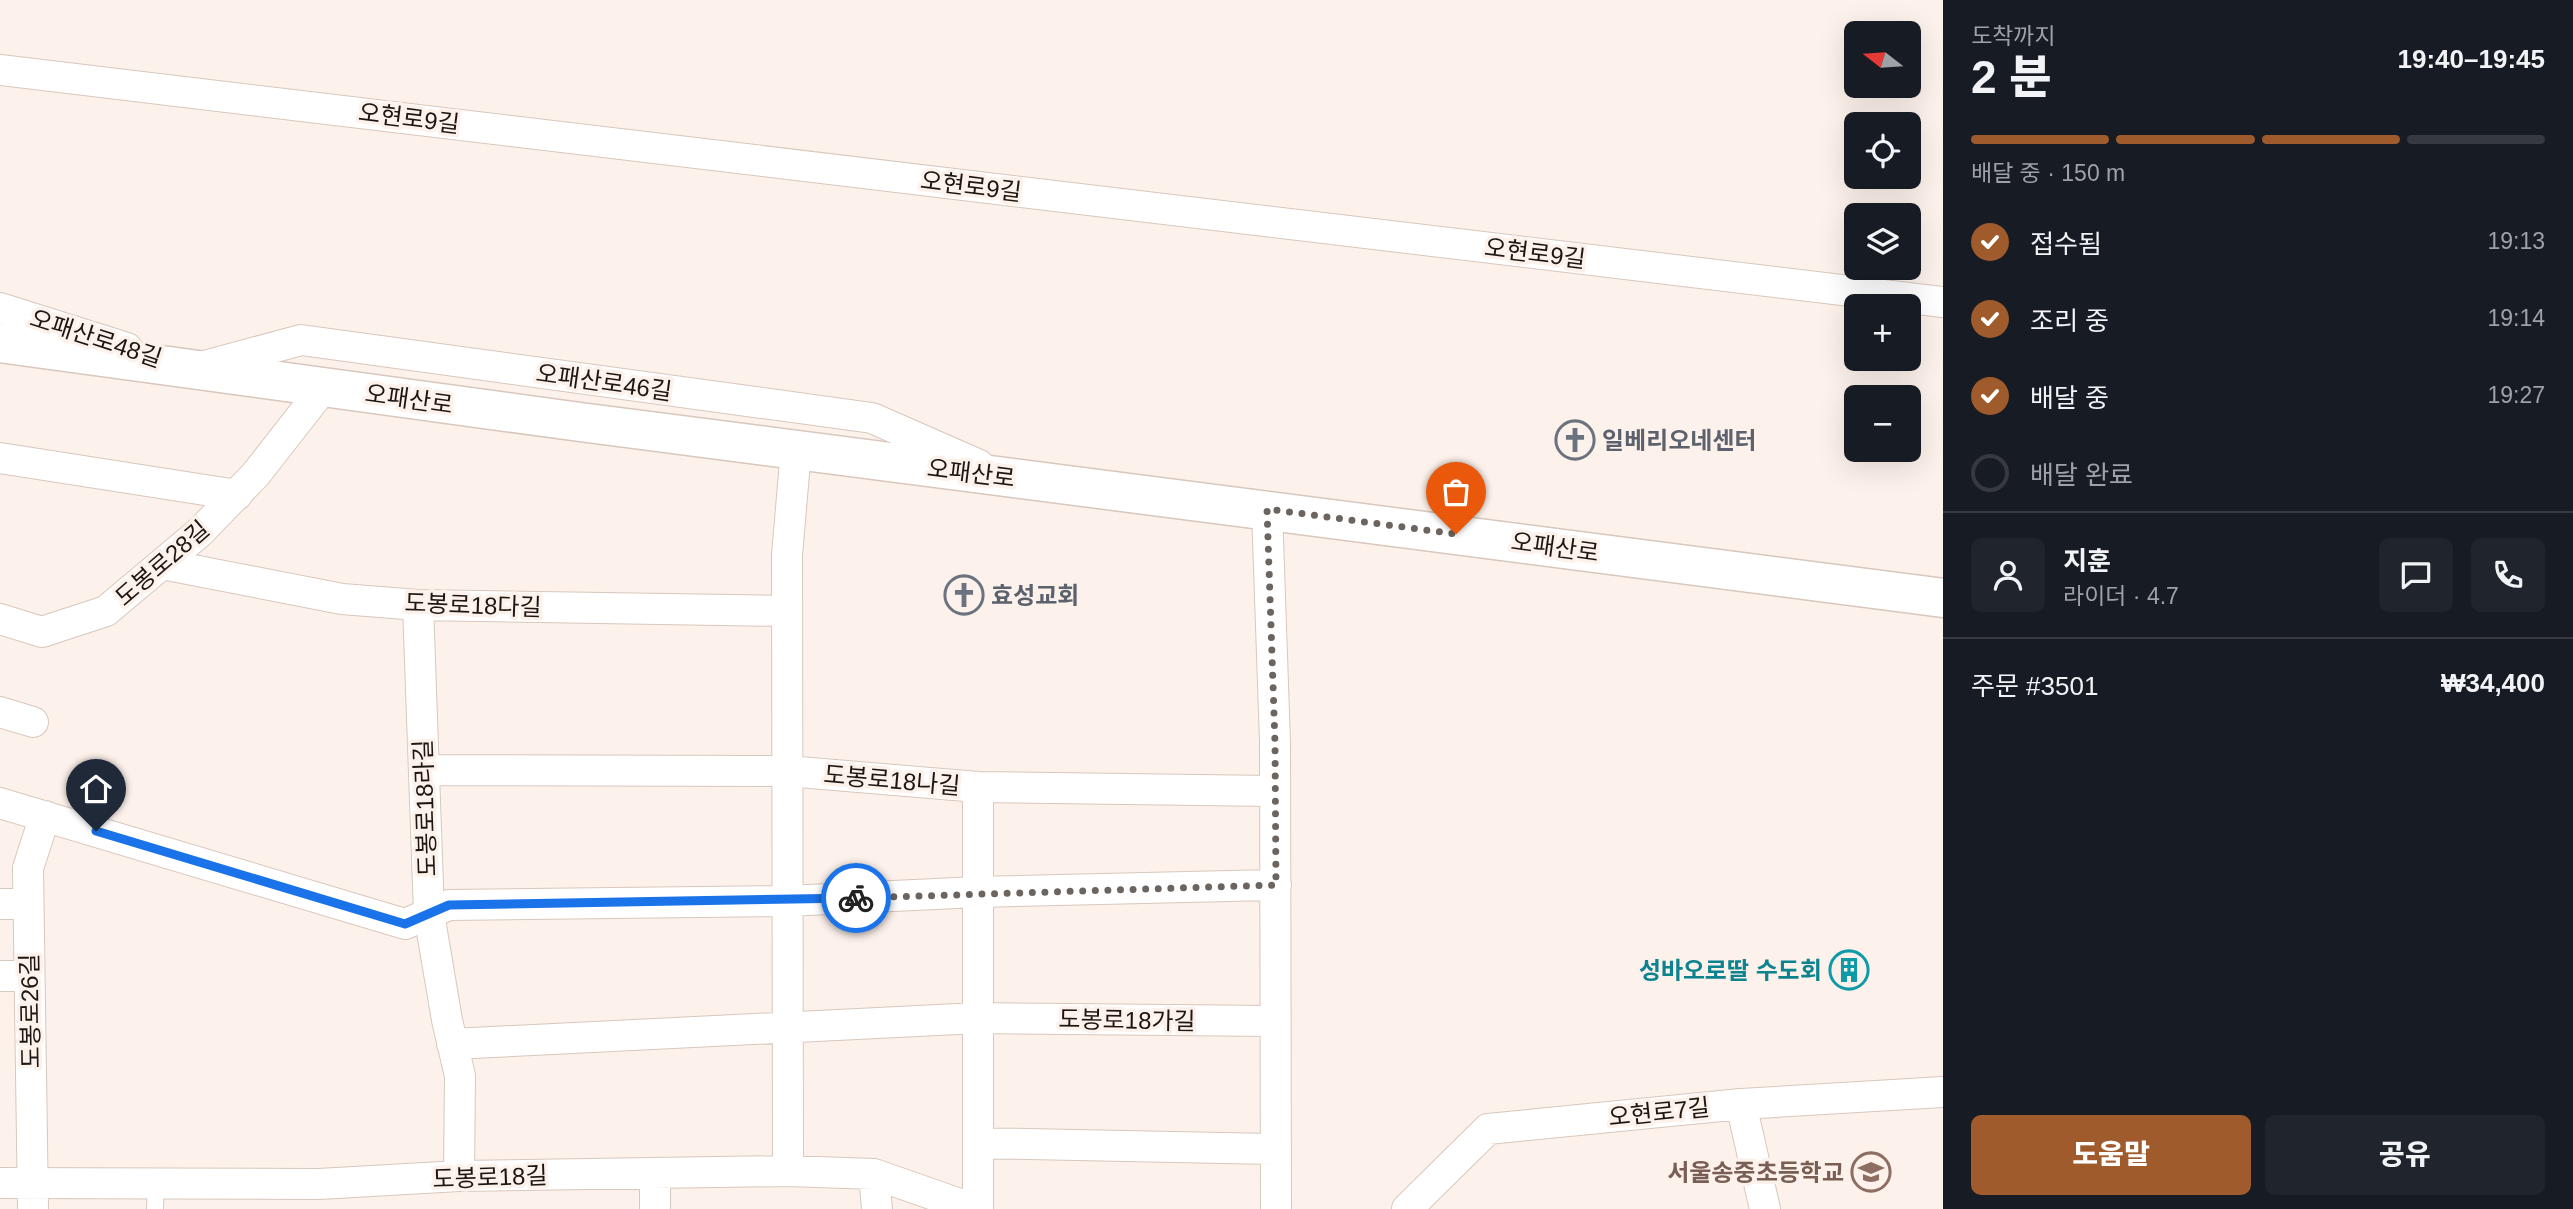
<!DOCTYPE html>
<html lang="ko">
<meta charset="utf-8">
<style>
body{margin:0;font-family:Helvetica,"Noto Sans KR",sans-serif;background:#20242c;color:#f1f3f6;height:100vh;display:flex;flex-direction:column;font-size:26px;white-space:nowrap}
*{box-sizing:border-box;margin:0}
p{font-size:23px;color:#9ea1a6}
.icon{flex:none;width:38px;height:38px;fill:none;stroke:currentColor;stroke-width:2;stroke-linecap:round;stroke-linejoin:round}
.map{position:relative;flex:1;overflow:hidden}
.sheet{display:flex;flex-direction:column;background:#171b24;width:630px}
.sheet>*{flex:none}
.needle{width:46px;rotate:287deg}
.fabs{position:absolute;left:1844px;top:21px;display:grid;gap:14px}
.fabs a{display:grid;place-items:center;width:77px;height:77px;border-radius:10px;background:#171b24;box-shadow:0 7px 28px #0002;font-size:35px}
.pin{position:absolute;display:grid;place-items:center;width:60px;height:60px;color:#fff;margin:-72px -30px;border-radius:50% 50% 50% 0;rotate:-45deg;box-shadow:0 0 7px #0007}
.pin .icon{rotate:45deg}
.courier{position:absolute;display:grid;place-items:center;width:70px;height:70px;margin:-35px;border:5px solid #1a73e8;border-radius:50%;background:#fff;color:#222;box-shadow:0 2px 9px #0007}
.summary em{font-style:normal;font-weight:800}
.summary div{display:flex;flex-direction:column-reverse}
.summary{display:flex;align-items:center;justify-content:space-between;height:119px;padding:0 28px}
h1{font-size:46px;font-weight:800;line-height:52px}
.bar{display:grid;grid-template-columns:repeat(4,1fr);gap:10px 7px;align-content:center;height:84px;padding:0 28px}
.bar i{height:9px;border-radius:5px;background:#363941}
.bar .current{background:#9f5b2c}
.bar p{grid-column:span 4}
.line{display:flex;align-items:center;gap:18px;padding:0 28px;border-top:2px solid #363941}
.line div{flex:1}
.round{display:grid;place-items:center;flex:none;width:74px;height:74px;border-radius:10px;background:#20242c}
ol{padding:0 28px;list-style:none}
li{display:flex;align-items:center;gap:21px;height:77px}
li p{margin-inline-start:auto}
li .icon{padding:7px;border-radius:50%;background:#9f5b2c;color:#fff;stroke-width:4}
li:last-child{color:#9ea1a6}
li i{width:38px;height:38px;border:4px solid #363941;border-radius:50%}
.button{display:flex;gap:14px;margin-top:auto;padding:14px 28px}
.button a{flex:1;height:80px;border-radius:10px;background:#9f5b2c;color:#fff;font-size:28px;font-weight:800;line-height:80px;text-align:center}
.button a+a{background:#20242c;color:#f1f3f6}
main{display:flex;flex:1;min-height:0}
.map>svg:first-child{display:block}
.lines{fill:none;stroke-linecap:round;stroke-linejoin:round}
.service-casing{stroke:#d8c7bc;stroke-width:18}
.minor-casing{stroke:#d8c7bc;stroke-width:32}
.tertiary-casing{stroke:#d8c7bc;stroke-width:41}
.service{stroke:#fff;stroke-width:16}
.minor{stroke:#fff;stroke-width:30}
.tertiary{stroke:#fff;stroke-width:38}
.done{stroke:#6b645f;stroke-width:7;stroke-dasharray:0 12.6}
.route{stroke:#1a73e8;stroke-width:9}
.labels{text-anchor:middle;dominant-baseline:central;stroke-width:7;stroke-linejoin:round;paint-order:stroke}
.street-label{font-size:24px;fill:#1d1713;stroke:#fdf2eb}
.worship-label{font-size:24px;font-weight:bold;fill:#5b616d;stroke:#fdf2eb;text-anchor:start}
.culture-label{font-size:24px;font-weight:bold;fill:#0d838f;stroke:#fdf2eb;text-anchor:end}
.education-label{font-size:24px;font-weight:bold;fill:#785e54;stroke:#fdf2eb;text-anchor:end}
</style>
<main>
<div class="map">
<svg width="1943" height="1209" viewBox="0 0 1943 1209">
<rect width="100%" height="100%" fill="#fdf2eb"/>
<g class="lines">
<g class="service-casing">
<path id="service" d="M 155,1209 L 156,1183"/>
</g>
<g class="minor-casing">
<path id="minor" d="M 0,70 L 1943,302
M 0,308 L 127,348
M 201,367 L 301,340 L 872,418 L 979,465
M 0,458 L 237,495
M 1267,509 L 1275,743 L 1276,1209
M 162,564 L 342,599 L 418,605 L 787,611
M 418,605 L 429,914 L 447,1020 L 460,1076 L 459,1176
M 0,619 L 42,632 L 106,611 L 200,532 L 256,474 L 324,387
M 0,712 L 33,722
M 424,770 L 787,771 L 978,787 L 1275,791
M 978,787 L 978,1209
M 0,803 L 405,924 L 449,905 L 787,901 L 978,892 L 1276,885
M 0,904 L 28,904
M 0,976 L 29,976
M 452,1044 L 978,1018 L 1275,1021
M 1741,1104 L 1765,1209
M 978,1143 L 1276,1149
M 788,1171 L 787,555 L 796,450
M 874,1174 L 877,1209
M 0,1183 L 319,1184 L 459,1176 L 788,1171 L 874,1174 L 974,1209
M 33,1209 L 28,868 L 45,816
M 655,1209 L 655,1173
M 1407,1209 L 1488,1129 L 1741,1104 L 1943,1092"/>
</g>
<g class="tertiary-casing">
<path id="tertiary" d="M 0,343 L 580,422 L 1943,598"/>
</g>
<use href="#service" class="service"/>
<use href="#minor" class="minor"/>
<use href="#tertiary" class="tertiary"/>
</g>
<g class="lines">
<path class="done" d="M 856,898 L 1276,885 L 1275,743 L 1267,509 L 1456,534"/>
<path class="route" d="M 96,831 L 405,924 L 449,905 L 856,898"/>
</g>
<defs>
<g id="church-ring" transform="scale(2.0125)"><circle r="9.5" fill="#fdf2eb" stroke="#6b7280" stroke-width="1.5"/><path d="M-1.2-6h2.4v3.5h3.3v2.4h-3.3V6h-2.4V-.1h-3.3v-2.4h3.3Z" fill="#6b7280"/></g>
<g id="building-ring" transform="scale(2.0125)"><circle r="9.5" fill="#fdf2eb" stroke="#0f9aa8" stroke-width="1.5"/><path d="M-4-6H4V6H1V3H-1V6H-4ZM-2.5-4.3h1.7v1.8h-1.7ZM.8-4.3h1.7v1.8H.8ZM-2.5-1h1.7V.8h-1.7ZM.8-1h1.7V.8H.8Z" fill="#0f9aa8"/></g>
<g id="school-ring" transform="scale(2.0125)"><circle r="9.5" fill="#fdf2eb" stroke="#8d6e63" stroke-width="1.5"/><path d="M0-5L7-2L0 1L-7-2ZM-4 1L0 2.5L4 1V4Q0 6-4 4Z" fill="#8d6e63"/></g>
</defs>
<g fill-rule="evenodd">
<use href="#church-ring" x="1575" y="440"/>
<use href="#church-ring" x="964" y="595"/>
<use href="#building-ring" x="1849" y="970"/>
<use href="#school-ring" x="1871" y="1172"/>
</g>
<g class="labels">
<g class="street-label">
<text transform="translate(409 118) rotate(7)">오현로9길</text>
<text transform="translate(971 186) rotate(7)">오현로9길</text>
<text transform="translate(1535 253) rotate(7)">오현로9길</text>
<text transform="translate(96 338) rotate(18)">오패산로48길</text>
<text transform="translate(604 382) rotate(8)">오패산로46길</text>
<text transform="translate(409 399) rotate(8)">오패산로</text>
<text transform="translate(971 473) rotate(7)">오패산로</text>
<text transform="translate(1555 547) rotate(8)">오패산로</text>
<text transform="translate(162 563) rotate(-41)">도봉로28길</text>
<text transform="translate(473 605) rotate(2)">도봉로18다길</text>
<text transform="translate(892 780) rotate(5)">도봉로18나길</text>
<text transform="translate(425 808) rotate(-92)">도봉로18라길</text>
<text transform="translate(30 1011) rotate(-91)">도봉로26길</text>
<text transform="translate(1127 1020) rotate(1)">도봉로18가길</text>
<text transform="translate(1659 1112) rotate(-6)">오현로7길</text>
<text transform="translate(490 1177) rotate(-2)">도봉로18길</text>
</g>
<g class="worship-label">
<text x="1602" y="440">일베리오네센터</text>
<text x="991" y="595">효성교회</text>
</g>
<g class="culture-label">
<text x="1822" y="970">성바오로딸 수도회</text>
</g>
<g class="education-label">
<text x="1844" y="1172">서울송중초등학교</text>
</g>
</g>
</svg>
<div class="fabs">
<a><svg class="needle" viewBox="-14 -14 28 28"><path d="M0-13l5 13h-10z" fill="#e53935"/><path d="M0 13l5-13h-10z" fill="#9ea1a6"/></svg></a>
<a><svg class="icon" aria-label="locate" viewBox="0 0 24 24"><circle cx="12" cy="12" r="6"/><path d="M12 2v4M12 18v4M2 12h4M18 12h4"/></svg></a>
<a><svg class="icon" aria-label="layers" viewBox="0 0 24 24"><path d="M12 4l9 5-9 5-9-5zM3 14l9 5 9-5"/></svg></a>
<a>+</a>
<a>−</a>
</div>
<div class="pin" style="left:1456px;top:534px;background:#ea580c"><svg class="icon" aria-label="bag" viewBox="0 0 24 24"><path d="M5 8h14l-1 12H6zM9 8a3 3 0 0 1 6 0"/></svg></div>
<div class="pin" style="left:96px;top:831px;background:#1f2937"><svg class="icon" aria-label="home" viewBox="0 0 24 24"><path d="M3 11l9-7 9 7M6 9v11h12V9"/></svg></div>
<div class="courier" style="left:856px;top:898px"><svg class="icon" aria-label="bike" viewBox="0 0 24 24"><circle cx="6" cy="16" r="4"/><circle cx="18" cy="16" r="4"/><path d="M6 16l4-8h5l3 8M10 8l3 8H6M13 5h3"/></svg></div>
</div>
<section class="sheet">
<div class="summary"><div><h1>2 분</h1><p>도착까지</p></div><em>19:40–19:45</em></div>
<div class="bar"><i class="current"></i><i class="current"></i><i class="current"></i><i></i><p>배달 중 · 150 m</p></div>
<ol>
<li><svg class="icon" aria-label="check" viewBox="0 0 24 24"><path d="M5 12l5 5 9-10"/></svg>접수됨<p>19:13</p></li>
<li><svg class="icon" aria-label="check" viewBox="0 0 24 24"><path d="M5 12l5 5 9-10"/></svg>조리 중<p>19:14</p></li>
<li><svg class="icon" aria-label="check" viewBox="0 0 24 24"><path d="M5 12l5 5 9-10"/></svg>배달 중<p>19:27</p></li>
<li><i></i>배달 완료</li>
</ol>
<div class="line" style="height:126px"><a class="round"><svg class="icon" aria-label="person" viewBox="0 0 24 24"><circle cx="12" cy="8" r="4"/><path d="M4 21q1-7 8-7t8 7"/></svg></a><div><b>지훈</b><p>라이더 · 4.7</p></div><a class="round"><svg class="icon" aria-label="chat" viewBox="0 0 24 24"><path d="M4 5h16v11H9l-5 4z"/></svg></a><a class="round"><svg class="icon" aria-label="phone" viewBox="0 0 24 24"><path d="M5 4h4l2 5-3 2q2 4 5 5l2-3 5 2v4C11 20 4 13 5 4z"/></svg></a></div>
<div class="line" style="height:91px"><div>주문 #3501</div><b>₩34,400</b></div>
<div class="button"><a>도움말</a><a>공유</a></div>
</section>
</main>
